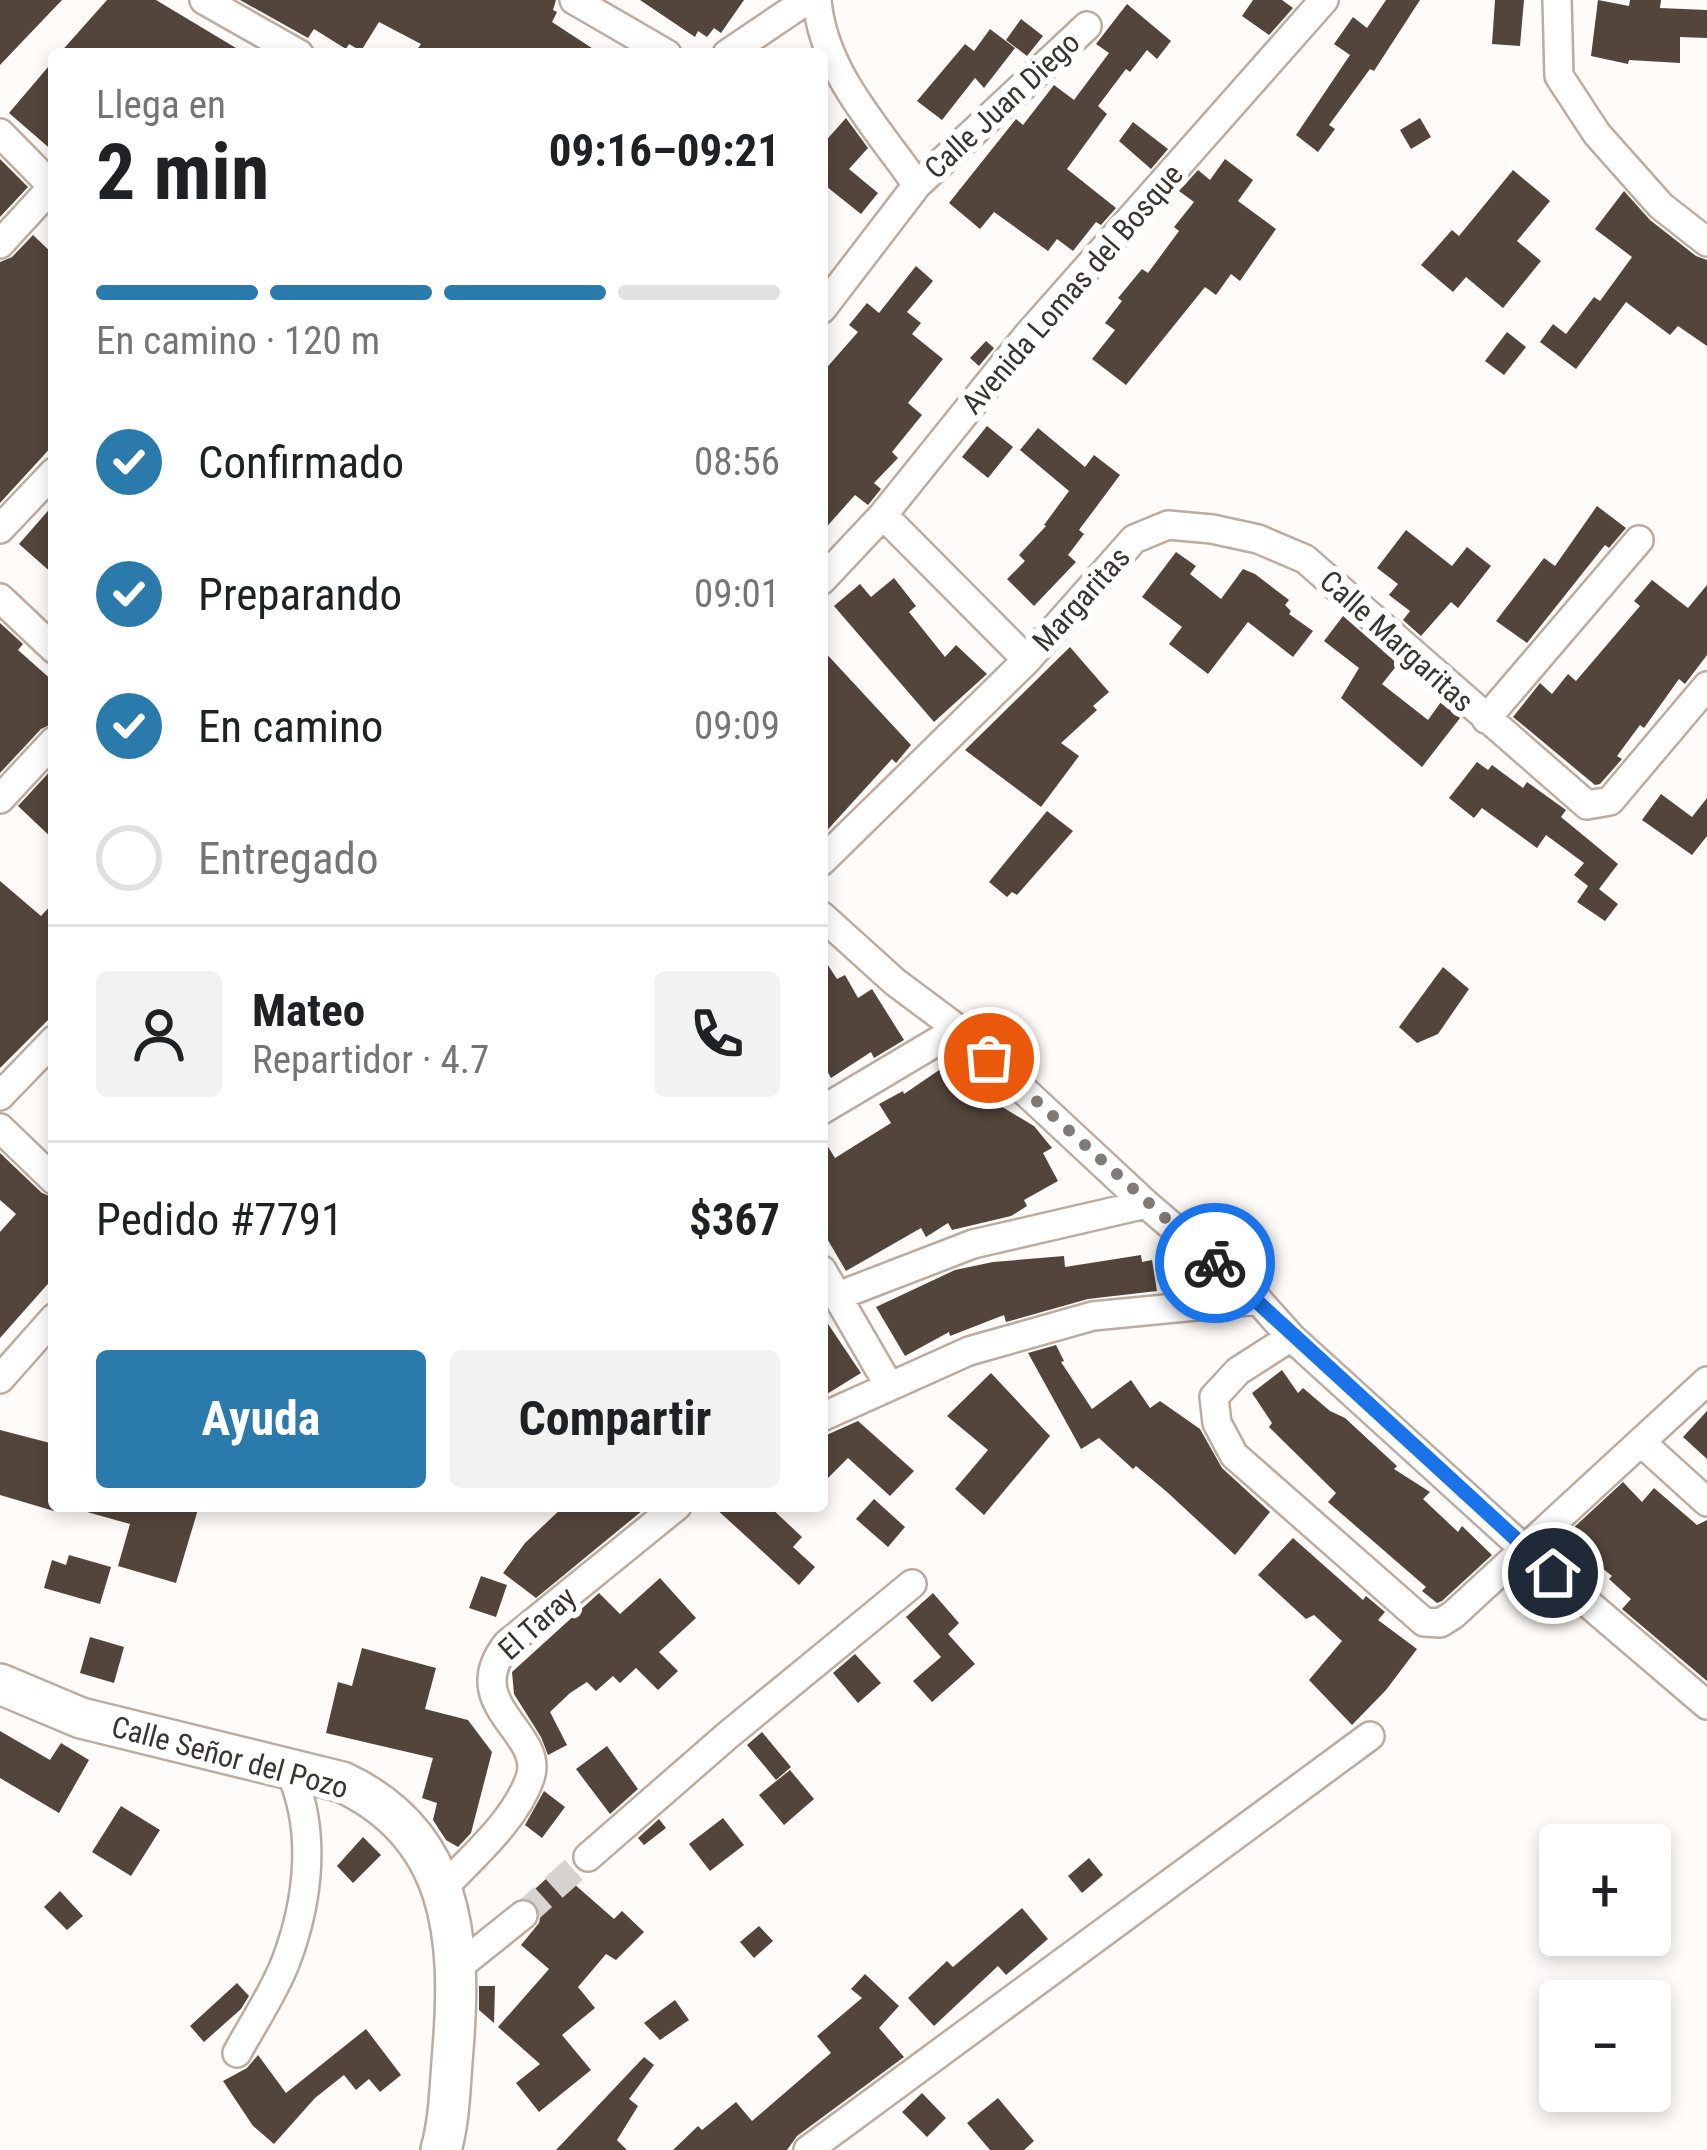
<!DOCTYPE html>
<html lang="es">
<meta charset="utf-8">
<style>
body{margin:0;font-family:"Roboto Condensed",sans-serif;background:#f2f2f2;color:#202124;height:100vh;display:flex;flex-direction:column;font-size:45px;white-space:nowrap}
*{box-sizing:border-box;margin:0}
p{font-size:39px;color:#757577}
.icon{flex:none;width:66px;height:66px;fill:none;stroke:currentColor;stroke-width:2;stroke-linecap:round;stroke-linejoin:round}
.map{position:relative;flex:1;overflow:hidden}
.drawer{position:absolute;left:48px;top:48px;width:780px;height:1464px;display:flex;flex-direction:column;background:#fff;border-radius:12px;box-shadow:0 6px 18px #0003}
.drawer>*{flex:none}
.tools{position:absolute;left:1539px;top:1824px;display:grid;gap:24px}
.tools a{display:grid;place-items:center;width:132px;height:132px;border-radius:12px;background:#fff;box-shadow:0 6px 18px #0003;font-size:60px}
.pin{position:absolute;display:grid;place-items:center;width:102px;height:102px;color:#fff;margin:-51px;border:6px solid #fff;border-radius:50%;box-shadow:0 3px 12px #0007}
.courier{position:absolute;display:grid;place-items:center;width:120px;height:120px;margin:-60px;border:9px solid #1a73e8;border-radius:50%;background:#fff;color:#222;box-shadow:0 3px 15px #0007}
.headline em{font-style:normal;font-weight:700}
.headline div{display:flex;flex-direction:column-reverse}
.headline{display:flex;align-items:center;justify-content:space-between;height:204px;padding:0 48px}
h1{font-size:78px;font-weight:700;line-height:90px}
.bar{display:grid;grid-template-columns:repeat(4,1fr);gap:18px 12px;align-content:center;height:144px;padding:0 48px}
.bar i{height:15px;border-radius:9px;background:#e0e0e0}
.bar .current{background:#2b7aac}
.bar p{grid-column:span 4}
.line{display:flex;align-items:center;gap:30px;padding:0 48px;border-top:3px solid #e0e0e0}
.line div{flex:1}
.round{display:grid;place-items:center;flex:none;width:126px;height:126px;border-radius:12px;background:#f2f2f2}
ol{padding:0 48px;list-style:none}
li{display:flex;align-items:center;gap:36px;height:132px}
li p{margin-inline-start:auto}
li .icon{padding:12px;border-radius:50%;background:#2b7aac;color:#fff;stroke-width:4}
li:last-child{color:#757577}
li i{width:66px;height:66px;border:6px solid #e0e0e0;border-radius:50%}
.cta{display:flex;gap:24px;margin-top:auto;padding:24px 48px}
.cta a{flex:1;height:138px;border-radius:12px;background:#2b7aac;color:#fff;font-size:48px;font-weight:700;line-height:138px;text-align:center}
.cta a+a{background:#f2f2f2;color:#202124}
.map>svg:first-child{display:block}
.building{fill:#53453b}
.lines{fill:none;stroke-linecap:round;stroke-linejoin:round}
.street-tunnel{stroke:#d7d3d0;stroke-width:27;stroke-dasharray:27 14;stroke-linecap:butt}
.street-casing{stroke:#bcaca0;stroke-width:32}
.secondary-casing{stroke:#bcaca0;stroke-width:44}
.street{stroke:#fff;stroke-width:27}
.secondary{stroke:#fff;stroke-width:39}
.done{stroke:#7f7a75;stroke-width:12;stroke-dasharray:0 21.6}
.route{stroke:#1a73e8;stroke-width:15}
.labels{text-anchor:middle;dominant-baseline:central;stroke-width:12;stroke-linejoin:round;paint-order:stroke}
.street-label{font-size:30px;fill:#3a342f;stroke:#fff}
</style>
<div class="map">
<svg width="1707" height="2150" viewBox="0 0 1707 2150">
<rect width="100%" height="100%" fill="#fefbf8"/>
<path class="building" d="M 0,0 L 62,0 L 0,65 Z
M 107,0 L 156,0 L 246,54 L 59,54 Z
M 240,0 L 556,0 L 553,10 L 557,12 L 552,22 L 601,54 L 414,54 L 421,44 L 379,22 L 361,51 L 349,44 L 346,49 L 314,29 L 308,38 Z
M 640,0 L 744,0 L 721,33 L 714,28 L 707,37 L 698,31 L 695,37 Z
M 1253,0 L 1282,0 L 1293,8 L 1269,35 L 1242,16 Z
M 1386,0 L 1420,0 L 1374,71 L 1370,69 L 1329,125 L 1335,129 L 1318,152 L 1296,135 L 1350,55 L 1334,44 L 1353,17 L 1367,28 Z
M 1495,0 L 1524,0 L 1520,46 L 1492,44 Z
M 1598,0 L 1629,6 L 1630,0 L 1661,0 L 1660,8 L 1707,10 L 1707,38 L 1680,37 L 1680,63 L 1629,60 L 1628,64 L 1591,56 Z
M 1127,4 L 1171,41 L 1157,59 L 1147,50 L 1130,72 L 1126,69 L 1098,106 L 1107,114 L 1067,169 L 1116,208 L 1101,225 L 1096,222 L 1073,251 L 1057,239 L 1048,251 L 994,212 L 980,229 L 949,203 L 1016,119 L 1023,125 L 1054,85 L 1074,100 L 1109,53 L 1096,44 Z
M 1021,19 L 1043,36 L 1027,56 L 1006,40 Z
M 990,29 L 1015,48 L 984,88 L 975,78 L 942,120 L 917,101 L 965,44 L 974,51 Z
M 54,60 L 54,152 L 9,113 Z
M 846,118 L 868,148 L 849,169 L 878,193 L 861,214 L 822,183 L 822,145 Z
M 1420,118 L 1431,137 L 1411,149 L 1400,130 Z
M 1133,122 L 1168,149 L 1151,169 L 1119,141 Z
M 0,159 L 28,187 L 0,217 Z
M 1225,159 L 1253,180 L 1238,201 L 1276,229 L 1240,281 L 1231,274 L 1216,295 L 1205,287 L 1126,385 L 1092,359 L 1115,330 L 1105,323 L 1122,301 L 1118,298 L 1142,269 L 1148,273 L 1179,231 L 1174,227 L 1194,202 L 1179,191 L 1198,170 L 1210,180 Z
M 1513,170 L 1550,201 L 1517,241 L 1541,261 L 1503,308 L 1466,277 L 1453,292 L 1421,265 L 1452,230 L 1459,236 Z
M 1624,191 L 1650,220 L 1696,256 L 1707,260 L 1707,346 L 1678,326 L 1670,335 L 1626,302 L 1576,369 L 1540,342 L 1553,324 L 1566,334 L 1594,297 L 1600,301 L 1632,257 L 1595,229 Z
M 33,235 L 54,255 L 54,444 L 0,503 L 0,262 L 12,257 Z
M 916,266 L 933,281 L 907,312 L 921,323 L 912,334 L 943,359 L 908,403 L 922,415 L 892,452 L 898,458 L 874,483 L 881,489 L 868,505 L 855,495 L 822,532 L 822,373 L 858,332 L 849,325 L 867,303 L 879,313 Z
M 1507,332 L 1526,347 L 1504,375 L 1485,361 Z
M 986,341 L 994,348 L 979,366 L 970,358 Z
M 987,426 L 1013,447 L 988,478 L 962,457 Z
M 1038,428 L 1085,467 L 1094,455 L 1120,475 L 1079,530 L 1084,534 L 1068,555 L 1076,562 L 1034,606 L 1007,579 L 1025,561 L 1019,555 L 1046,526 L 1044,525 L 1069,491 L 1020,450 Z
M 54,504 L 54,575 L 19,544 Z
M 1597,506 L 1626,528 L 1609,548 L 1605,545 L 1527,643 L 1496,621 L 1544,558 L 1555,566 Z
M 1406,530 L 1452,566 L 1467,547 L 1491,566 L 1458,608 L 1451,602 L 1421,636 L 1403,620 L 1410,611 L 1389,595 L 1398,584 L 1377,568 Z
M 1176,552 L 1196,566 L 1190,574 L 1221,599 L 1243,569 L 1255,574 L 1289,600 L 1285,605 L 1291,611 L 1289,614 L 1313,631 L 1293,657 L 1248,622 L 1208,674 L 1169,644 L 1182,627 L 1142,597 Z
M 894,578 L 916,606 L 909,612 L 945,657 L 956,645 L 987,674 L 934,722 L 834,606 L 860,584 L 871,597 Z
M 1652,580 L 1688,608 L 1707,585 L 1707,655 L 1685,684 L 1679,679 L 1644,728 L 1640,725 L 1617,756 L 1622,759 L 1600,784 L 1595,785 L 1513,717 L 1540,683 L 1552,694 L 1568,674 L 1576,681 L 1640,606 L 1634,601 Z
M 1343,616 L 1398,664 L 1382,684 L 1428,720 L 1441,702 L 1460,718 L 1422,767 L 1341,698 L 1359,668 L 1324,641 Z
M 0,623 L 23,644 L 18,650 L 54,682 L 54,723 L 41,729 L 0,773 Z
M 1070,647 L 1109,692 L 1093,706 L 1097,710 L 1061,743 L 1079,756 L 1041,807 L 965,750 Z
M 822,649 L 911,745 L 896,763 L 892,759 L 822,836 Z
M 1477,762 L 1488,770 L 1492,765 L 1523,788 L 1527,782 L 1566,810 L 1561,817 L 1618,864 L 1599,889 L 1618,904 L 1605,921 L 1577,902 L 1588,886 L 1574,875 L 1584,863 L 1546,835 L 1537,848 L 1482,808 L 1474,818 L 1449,798 Z
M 54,767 L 54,840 L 18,806 Z
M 1661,794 L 1692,817 L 1707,798 L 1707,836 L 1692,855 L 1642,820 Z
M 1047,811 L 1073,831 L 1017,895 L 1012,892 L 1007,897 L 989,882 Z
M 0,881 L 41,916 L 54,902 L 54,1014 L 0,1068 Z
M 822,956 L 837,979 L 845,975 L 858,998 L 872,989 L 904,1040 L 874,1058 L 871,1052 L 831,1078 L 822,1061 Z
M 1443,967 L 1469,989 L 1438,1034 L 1417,1043 L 1399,1027 Z
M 968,1064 L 1003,1096 L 994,1102 L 1034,1126 L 1052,1148 L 1043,1153 L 1058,1181 L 1024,1200 L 1027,1206 L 1011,1216 L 952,1230 L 948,1223 L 926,1237 L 921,1228 L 846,1271 L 822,1230 L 822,1137 L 835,1158 L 891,1123 L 879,1104 L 903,1091 L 904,1094 L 945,1066 L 951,1075 Z
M 0,1153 L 42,1193 L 54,1198 L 54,1277 L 0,1338 L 0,1232 L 16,1214 L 0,1200 Z
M 1141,1255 L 1142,1262 L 1152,1260 L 1157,1291 L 1088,1299 L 1006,1322 L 1004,1315 L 950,1336 L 949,1332 L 905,1356 L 876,1307 L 955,1270 L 993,1262 L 1064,1256 L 1065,1267 Z
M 822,1315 L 861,1373 L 822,1397 Z
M 1056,1345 L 1064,1361 L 1061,1362 L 1092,1409 L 1131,1380 L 1150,1408 L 1160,1401 L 1200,1429 L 1222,1468 L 1270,1512 L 1235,1555 L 1167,1492 L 1136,1466 L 1133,1469 L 1099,1438 L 1081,1449 L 1028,1353 Z
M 1282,1370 L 1298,1393 L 1303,1388 L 1330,1411 L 1345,1418 L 1397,1466 L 1394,1469 L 1430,1492 L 1423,1499 L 1458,1532 L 1462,1526 L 1492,1555 L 1442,1601 L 1437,1603 L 1422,1591 L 1426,1587 L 1328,1502 L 1336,1493 L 1269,1427 L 1272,1423 L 1252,1393 Z
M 991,1373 L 1050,1436 L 984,1515 L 955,1489 L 988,1450 L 947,1416 Z
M 1707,1411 L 1707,1459 L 1683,1437 Z
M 858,1421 L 914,1471 L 890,1496 L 848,1458 L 822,1484 L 822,1437 Z
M 0,1430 L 54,1444 L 54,1511 L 0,1495 Z
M 1623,1482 L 1642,1502 L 1654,1488 L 1697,1525 L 1707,1520 L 1707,1681 L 1622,1609 L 1631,1599 L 1609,1579 L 1612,1576 L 1577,1548 L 1569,1555 L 1556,1544 Z
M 874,1499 L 905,1527 L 888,1547 L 856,1519 Z
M 88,1506 L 199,1506 L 176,1583 L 118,1566 L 130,1524 L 87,1512 Z
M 564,1506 L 648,1506 L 536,1598 L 503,1573 L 525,1543 Z
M 713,1506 L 769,1506 L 802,1537 L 793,1547 L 815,1567 L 799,1585 Z
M 1293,1538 L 1363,1600 L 1366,1596 L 1385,1612 L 1378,1620 L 1417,1649 L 1386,1690 L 1352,1725 L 1309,1680 L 1342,1641 L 1314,1615 L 1306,1619 L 1258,1575 Z
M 69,1555 L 111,1567 L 100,1604 L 44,1588 L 52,1560 L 66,1565 Z
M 481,1576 L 507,1585 L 496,1617 L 469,1608 Z
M 660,1578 L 696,1618 L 659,1652 L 678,1671 L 658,1690 L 636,1668 L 620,1683 L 613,1676 L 596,1691 L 587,1682 L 570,1693 L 550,1712 L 567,1745 L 548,1755 L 541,1737 L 514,1694 L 512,1672 L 599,1593 L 620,1614 Z
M 933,1593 L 959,1623 L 948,1634 L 975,1664 L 932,1702 L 913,1681 L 941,1657 L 906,1617 Z
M 90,1637 L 124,1647 L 114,1683 L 80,1673 Z
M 362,1648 L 436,1668 L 425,1709 L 468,1720 L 492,1752 L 471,1833 L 458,1847 L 446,1840 L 433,1820 L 437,1803 L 422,1798 L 433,1758 L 326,1733 L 338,1682 L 352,1686 Z
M 855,1654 L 881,1683 L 858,1703 L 833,1673 Z
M 0,1731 L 50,1760 L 61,1743 L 89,1760 L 59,1813 L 0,1778 Z
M 762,1732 L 791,1767 L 776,1780 L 747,1745 Z
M 607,1746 L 638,1789 L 610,1814 L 576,1769 Z
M 790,1770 L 814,1799 L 784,1825 L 759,1795 Z
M 544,1791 L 565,1807 L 542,1838 L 525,1825 Z
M 121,1806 L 160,1830 L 131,1876 L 92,1852 Z
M 723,1818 L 744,1845 L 710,1871 L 689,1844 Z
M 659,1819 L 666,1828 L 644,1845 L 638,1838 Z
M 363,1837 L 381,1855 L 353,1883 L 337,1866 Z
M 1089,1858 L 1103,1875 L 1082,1893 L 1068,1876 Z
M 557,1869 L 614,1919 L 622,1911 L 644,1932 L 616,1960 L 606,1954 L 578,1987 L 595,2008 L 562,2035 L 591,2070 L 539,2112 L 516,2083 L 540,2064 L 498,2027 L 549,1969 L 521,1945 L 539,1923 L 541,1913 L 536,1903 L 525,1898 Z
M 60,1891 L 83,1916 L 67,1930 L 44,1907 Z
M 1022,1908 L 1048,1939 L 1006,1975 L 998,1966 L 934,2026 L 908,1998 L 947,1961 L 953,1967 Z
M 759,1926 L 773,1941 L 754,1958 L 740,1942 Z
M 865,1974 L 899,2006 L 879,2028 L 904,2057 L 797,2136 L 787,2150 L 673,2150 L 698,2126 L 702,2130 L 736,2102 L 752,2121 L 831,2053 L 817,2036 L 862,1998 L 851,1989 Z
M 237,1983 L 249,1996 L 241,2009 L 204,2042 L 190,2026 Z
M 479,1986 L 495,1986 L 494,2023 L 479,2010 Z
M 675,2000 L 689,2020 L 660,2040 L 644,2023 Z
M 366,2029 L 401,2075 L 380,2092 L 369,2079 L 356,2090 L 344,2075 L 315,2098 L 274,2144 L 253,2126 L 223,2081 L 247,2068 L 258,2055 L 286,2093 Z
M 644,2057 L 654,2065 L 629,2099 L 638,2106 L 617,2140 L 627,2150 L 556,2150 Z
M 922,2093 L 946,2118 L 927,2137 L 902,2112 Z
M 998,2098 L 1034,2141 L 1024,2150 L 990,2150 L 967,2123 Z"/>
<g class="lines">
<path class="street-tunnel" d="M 523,1915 L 588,1857"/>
<g class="street-casing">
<path id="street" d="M 204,0 L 299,54
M 574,0 L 667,54
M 817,0 C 823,72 877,127 917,185
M 1557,0 L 1559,76 L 1597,134 L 1661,206 L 1707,242
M 727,54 L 807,0
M 0,133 L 54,188
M 0,244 L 54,185
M 822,309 L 917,185 L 1087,26
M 883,515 L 1027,660
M 0,529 L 54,472
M 822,580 L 883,515 L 1027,336 L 1324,0
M 0,598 L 54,649
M 1486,719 L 1639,540
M 0,799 L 54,741
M 822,861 L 1027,660 L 1134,539 L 1168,525 L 1212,529 L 1258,539 L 1305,559 L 1587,805 L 1610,801 L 1707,686
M 822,916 L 895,982 L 958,1029 L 1146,1204 L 1258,1300 L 1291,1337 L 1522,1547 L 1707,1705
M 0,1096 L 54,1040
M 822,1110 L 958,1029
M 0,1128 L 54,1180
M 822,1270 L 888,1384
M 838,1296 L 973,1244 L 1146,1204
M 1291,1337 L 1238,1371 L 1214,1397 L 1217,1423 L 1234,1455 L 1424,1622 L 1440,1623 L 1453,1615 L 1707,1381
M 0,1379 L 54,1318
M 822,1417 L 969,1351 L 1093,1316 L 1258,1300
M 1642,1443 L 1707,1502
M 588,1857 L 728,1735 L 912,1584
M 443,1888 C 473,1856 515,1821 530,1778 C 546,1732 458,1706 507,1644 L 677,1506
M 458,1967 L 523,1915
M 237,2053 C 253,2023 274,1993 286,1961 C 309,1900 317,1828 289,1769
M 808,2150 L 1370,1736"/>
</g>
<g class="secondary-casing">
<path id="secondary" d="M 0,1684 L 81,1718 L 342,1782 C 454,1834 462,1938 453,2049 C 450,2083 450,2118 441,2150"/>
</g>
<use href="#street" class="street"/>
<use href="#secondary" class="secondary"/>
</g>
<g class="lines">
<path class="done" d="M 989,1058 L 1215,1263"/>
<path class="route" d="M 1215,1263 L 1553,1573"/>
</g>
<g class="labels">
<g class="street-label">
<text transform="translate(1002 105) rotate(-43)">Calle Juan Diego</text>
<text transform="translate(1072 289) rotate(-49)">Avenida Lomas del Bosque</text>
<text transform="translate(1081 599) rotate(-48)">Margaritas</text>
<text transform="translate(1397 641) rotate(42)">Calle Margaritas</text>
<text transform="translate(537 1623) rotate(-42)">El Taray</text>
<text transform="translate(230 1757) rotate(15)">Calle Señor del Pozo</text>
</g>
</g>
</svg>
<div class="tools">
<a>+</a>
<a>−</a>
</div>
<div class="pin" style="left:989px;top:1058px;background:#ea580c"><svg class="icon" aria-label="bag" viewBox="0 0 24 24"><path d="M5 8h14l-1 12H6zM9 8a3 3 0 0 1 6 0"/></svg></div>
<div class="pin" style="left:1553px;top:1573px;background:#1f2937"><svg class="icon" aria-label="home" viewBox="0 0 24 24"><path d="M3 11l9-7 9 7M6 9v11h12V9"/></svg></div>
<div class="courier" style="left:1215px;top:1263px"><svg class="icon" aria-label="bike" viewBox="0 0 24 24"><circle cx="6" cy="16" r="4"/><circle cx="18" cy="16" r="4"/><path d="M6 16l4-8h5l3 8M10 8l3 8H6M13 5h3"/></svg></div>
<section class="drawer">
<div class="headline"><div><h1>2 min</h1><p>Llega en</p></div><em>09:16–09:21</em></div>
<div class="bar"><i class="current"></i><i class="current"></i><i class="current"></i><i></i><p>En camino · 120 m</p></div>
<ol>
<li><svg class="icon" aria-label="check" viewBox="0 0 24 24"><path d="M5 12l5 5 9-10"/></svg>Confirmado<p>08:56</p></li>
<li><svg class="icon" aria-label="check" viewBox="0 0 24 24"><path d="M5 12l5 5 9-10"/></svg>Preparando<p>09:01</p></li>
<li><svg class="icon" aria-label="check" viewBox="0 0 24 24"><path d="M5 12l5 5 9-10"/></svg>En camino<p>09:09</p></li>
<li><i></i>Entregado</li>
</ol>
<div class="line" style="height:216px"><a class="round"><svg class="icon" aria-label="person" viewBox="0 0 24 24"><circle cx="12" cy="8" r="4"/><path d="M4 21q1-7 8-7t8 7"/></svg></a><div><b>Mateo</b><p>Repartidor · 4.7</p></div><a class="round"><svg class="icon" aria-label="phone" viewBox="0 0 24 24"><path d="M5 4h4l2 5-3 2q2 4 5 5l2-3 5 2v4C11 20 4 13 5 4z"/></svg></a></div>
<div class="line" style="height:156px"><div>Pedido #7791</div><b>$367</b></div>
<div class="cta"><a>Ayuda</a><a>Compartir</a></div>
</section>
</div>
